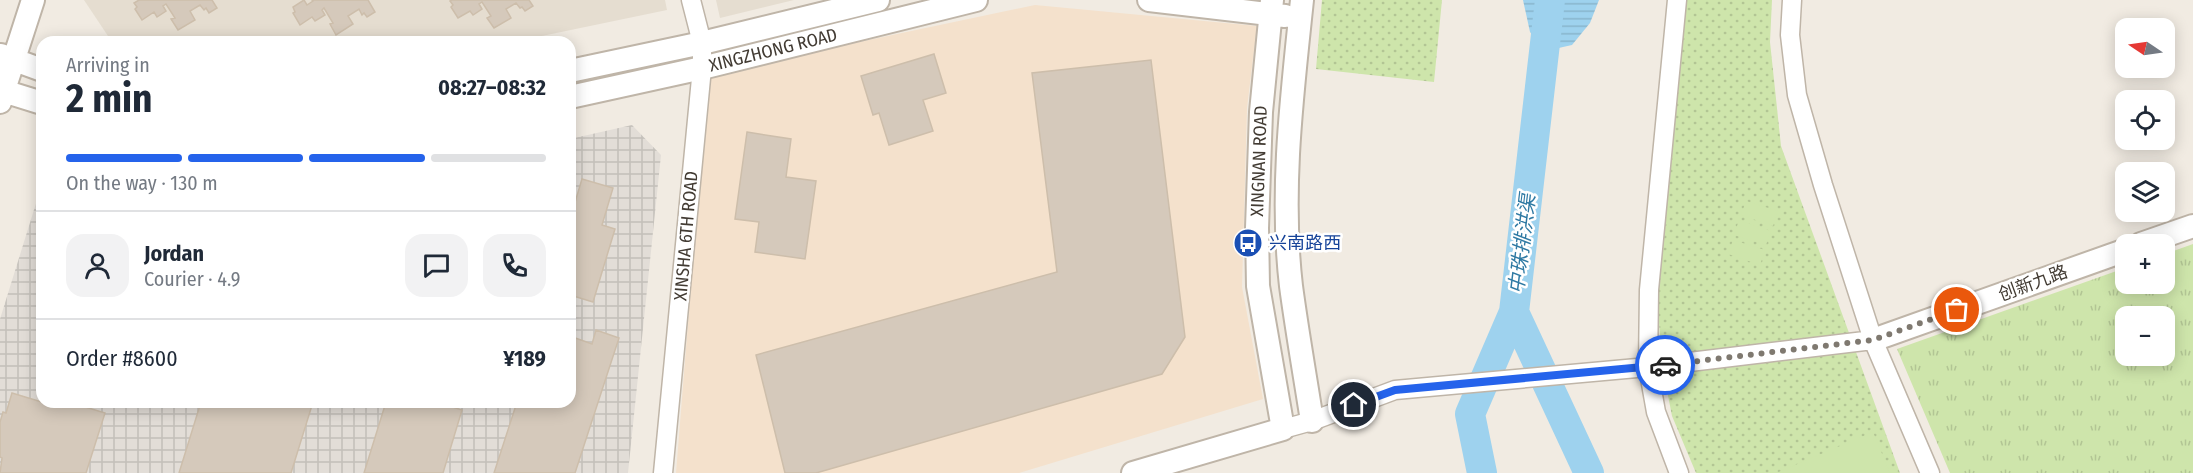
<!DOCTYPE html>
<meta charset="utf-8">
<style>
body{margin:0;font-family:"Fira Sans Condensed","Noto Sans SC",sans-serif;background:#f2f2f3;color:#1f2937;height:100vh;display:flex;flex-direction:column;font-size:22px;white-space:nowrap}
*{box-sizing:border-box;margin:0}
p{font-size:20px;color:#747a83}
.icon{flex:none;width:33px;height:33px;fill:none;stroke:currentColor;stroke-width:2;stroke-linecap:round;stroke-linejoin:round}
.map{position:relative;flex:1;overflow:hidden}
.sheet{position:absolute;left:36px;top:36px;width:540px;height:372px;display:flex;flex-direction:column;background:#fff;border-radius:18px;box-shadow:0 3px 15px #0003}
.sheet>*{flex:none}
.needle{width:39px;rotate:283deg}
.controls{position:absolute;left:2115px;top:18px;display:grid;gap:12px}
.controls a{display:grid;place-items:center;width:60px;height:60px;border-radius:12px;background:#fff;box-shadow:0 3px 15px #0003;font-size:30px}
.pin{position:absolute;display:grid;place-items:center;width:51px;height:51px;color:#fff;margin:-26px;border:3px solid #fff;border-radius:50%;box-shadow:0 2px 6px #0007}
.courier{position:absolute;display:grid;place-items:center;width:60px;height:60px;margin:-30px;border:4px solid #2563eb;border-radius:50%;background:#fff;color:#222;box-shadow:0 2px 8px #0007}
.headline em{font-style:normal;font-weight:700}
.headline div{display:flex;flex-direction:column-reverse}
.headline{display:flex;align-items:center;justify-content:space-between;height:102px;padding:0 30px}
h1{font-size:39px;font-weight:700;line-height:45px}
.bar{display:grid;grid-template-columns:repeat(4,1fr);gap:9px 6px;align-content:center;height:72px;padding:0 30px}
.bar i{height:8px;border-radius:4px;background:#e0e1e3}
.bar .current{background:#2563eb}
.bar p{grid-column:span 4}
.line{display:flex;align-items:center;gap:15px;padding:0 30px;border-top:2px solid #e0e1e3}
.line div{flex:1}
.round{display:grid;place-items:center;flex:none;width:63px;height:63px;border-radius:18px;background:#f2f2f3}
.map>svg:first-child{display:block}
.residential{fill:#e5ddd0}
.commercial{fill:#f4e1cc}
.industrial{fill:url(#industrial-grid)}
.grass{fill:url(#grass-tufts);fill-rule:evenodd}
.park{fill:url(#park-dots)}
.pitch{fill:#cee5ab}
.water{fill:url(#water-rules)}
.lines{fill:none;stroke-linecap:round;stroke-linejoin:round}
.river{stroke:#9ed2ee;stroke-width:30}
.building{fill:#d5c9bb;stroke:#cdbeab;stroke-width:1.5}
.minor-casing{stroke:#bfb5a8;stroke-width:21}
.tertiary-casing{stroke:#bfb5a8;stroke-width:26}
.minor{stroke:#fff;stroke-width:18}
.tertiary{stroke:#fff;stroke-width:22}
.done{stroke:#7f7970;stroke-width:6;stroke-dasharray:0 10.8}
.route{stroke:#2563eb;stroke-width:8}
.labels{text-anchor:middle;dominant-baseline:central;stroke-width:5;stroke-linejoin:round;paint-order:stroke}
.street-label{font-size:18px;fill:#423b33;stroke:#fff}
.transit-label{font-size:18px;fill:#164399;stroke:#fff;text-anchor:start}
.water-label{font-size:20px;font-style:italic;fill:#2e79a3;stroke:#fff}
</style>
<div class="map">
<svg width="2193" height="473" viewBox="0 0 2193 473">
<defs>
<pattern id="industrial-grid" width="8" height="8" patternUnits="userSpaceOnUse" patternTransform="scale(1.5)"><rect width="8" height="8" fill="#e2ddd7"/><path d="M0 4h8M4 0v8" fill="none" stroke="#c3bfb9"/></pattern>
<pattern id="grass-tufts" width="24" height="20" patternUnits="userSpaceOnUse" patternTransform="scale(1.5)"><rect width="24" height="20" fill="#cee5ab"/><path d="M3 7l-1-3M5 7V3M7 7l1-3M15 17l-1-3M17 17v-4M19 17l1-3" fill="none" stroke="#b2c594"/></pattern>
<pattern id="park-dots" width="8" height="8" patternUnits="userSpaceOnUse" patternTransform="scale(1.5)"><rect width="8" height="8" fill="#cee5ab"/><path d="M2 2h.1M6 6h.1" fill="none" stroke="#b2c594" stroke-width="1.8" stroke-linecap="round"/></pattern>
<pattern id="water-rules" width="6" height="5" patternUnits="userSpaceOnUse" patternTransform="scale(1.5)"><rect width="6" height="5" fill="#9ed2ee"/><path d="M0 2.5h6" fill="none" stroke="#89b5cd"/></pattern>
</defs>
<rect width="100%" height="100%" fill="#f1ebe2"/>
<path class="residential" d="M 84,0 L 665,0 L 667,10 L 513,42 L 112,42 Z
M 716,0 L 794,0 L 720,18 Z"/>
<path class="commercial" d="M 1035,5 L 1257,26 L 1247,108 L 1242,287 L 1263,399 L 1019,473 L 676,473 L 708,74 Z"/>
<path class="industrial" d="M 632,125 L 661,155 L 628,473 L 0,473 L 0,319 L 42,184 L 42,402 L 570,402 L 570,139 Z"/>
<path class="grass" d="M 2193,244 L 2193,473 L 1950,473 L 1897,349 L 2125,268 L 2126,284 L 2164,284 L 2165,254 ZM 2126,316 L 2164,316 L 2164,356 L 2126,356 Z"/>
<path class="park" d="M 1322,0 L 1442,0 L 1434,82 L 1316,69 Z
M 1685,0 L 1772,0 L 1770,42 L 1781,146 L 1900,473 L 1696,473 L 1672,416 L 1662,365 L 1659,323 L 1659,258 Z"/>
<path class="pitch" d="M 1746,201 L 1778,211 L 1773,226 L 1741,215 Z
M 1739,220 L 1771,231 L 1766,245 L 1734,235 Z
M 1733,240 L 1765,250 L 1760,265 L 1728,254 Z
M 1873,432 L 1890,473 L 1776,473 Z"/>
<path class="water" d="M 1523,0 L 1599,0 L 1590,23 L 1572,45 L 1545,51 L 1530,32 Z"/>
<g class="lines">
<path class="river" d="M 1550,0 L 1514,312 L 1589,473
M 1482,473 L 1470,414 L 1514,312"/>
</g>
<path class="building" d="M 139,0 L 212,0 L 217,8 L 209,13 L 206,8 L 204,10 L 200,5 L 190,11 L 195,20 L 178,30 L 171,19 L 175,18 L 166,4 L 163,6 L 166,11 L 157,17 L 154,12 L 142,20 L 135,9 L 137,7 L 134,3 Z
M 304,0 L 307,5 L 313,1 L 312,0 L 368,0 L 375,12 L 367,17 L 364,13 L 362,15 L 359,9 L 348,16 L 353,24 L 336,35 L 330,24 L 333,23 L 324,8 L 322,10 L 325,15 L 315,21 L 312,17 L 300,25 L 293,13 L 295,12 L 293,7 Z
M 452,0 L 529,0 L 533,6 L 525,11 L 522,7 L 520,8 L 516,3 L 506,9 L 511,18 L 494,28 L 487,18 L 491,16 L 482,2 L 479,4 L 482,9 L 473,15 L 470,11 L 458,18 L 451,7 L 453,5 L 450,1 Z
M 934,54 L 946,93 L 923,100 L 933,131 L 889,145 L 879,113 L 873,115 L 861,76 Z
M 1151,60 L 1185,337 L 1162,374 L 816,473 L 785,473 L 756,355 L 1057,272 L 1032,73 Z
M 747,132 L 791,139 L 786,177 L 816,181 L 805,259 L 755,252 L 759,222 L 735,219 Z
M 582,179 L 613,188 L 602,225 L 615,229 L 593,302 L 570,295 L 570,219 Z
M 596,330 L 619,338 L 575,473 L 494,473 L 517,402 L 570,402 L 570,336 L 592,344 Z
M 12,393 L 45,403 L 69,402 L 105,413 L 86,473 L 0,473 L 2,458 L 0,457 L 0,422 L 3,412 L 6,413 Z
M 201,402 L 313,402 L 291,473 L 179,473 Z
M 386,402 L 437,402 L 462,410 L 443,473 L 364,473 Z"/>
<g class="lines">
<g class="minor-casing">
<path id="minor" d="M 1677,0 L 1649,290 L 1648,367 L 1656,412 L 1679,473
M 1792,0 L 1790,35 L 1797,95 L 1823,185 L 1873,340 L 1930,473
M 1283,429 L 1312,421 L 1395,390 L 1648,367 L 1873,340
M 663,473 L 702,68 L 702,43 L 691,0"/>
</g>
<g class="tertiary-casing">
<path id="tertiary" d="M 1149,0 L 1285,16
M 1302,0 C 1292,95 1280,191 1291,286 C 1297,331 1305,376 1312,421
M 1,55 L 42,70
M 570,71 L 702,43 L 878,0
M 0,90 L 42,103
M 570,97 L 702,68 L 976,0
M 0,102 L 33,0
M 2141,244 L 2193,226
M 1873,340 L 2126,250
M 1133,473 L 1283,429 L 1258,286 L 1257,228 L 1261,112 L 1272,0"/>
</g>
<use href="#minor" class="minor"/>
<use href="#tertiary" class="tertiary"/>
</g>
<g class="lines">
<path class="done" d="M 1665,365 L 1873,340 L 1957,310"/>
<path class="route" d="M 1354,405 L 1395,390 L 1665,365"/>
</g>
<defs>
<g id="bus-disc" transform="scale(1.5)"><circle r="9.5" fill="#1a4fb4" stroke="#fff"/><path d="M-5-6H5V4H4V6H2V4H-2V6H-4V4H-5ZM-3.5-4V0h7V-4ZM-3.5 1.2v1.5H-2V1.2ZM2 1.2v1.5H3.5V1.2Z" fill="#fff"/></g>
</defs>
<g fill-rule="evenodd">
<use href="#bus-disc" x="1248" y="243"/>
</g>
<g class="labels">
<g class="street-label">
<text transform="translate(773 50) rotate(-14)">XINGZHONG ROAD</text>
<text transform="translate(1259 161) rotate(-88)">XINGNAN ROAD</text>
<text transform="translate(686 236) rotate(-85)">XINSHA 6TH ROAD</text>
<text transform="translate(2033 283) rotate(-20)">创新九路</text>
</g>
<g class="transit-label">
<text x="1269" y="243">兴南路西</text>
</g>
<g class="water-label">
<text transform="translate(1522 244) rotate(-83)">中珠排洪渠</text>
</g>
</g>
</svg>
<div class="controls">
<a><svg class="needle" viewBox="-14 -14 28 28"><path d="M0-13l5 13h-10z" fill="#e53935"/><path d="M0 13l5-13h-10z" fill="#747a83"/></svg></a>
<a><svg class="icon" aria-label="locate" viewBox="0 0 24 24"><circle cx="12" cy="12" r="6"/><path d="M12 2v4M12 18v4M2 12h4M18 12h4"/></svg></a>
<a><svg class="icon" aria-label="layers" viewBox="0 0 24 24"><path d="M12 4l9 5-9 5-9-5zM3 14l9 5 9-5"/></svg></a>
<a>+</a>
<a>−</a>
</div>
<div class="pin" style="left:1957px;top:310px;background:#ea580c"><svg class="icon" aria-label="bag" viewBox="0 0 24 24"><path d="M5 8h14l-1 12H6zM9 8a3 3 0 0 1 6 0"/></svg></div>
<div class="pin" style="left:1354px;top:405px;background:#1f2937"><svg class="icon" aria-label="home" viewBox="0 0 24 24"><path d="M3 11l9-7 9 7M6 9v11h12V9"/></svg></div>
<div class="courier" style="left:1665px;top:365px"><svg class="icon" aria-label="car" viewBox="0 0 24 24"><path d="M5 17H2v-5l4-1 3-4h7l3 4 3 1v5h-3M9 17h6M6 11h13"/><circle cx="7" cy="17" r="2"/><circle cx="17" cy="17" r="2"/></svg></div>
<section class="sheet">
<div class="headline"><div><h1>2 min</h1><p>Arriving in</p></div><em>08:27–08:32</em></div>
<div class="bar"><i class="current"></i><i class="current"></i><i class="current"></i><i></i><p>On the way · 130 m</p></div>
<div class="line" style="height:108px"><a class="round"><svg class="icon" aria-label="person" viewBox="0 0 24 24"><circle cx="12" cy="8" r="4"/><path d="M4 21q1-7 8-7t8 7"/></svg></a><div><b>Jordan</b><p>Courier · 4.9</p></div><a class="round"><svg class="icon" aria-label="chat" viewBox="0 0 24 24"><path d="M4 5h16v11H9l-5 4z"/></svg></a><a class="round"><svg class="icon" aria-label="phone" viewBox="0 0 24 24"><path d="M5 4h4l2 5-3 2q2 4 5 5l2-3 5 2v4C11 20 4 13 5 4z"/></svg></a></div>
<div class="line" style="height:78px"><div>Order #8600</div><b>¥189</b></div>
</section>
</div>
